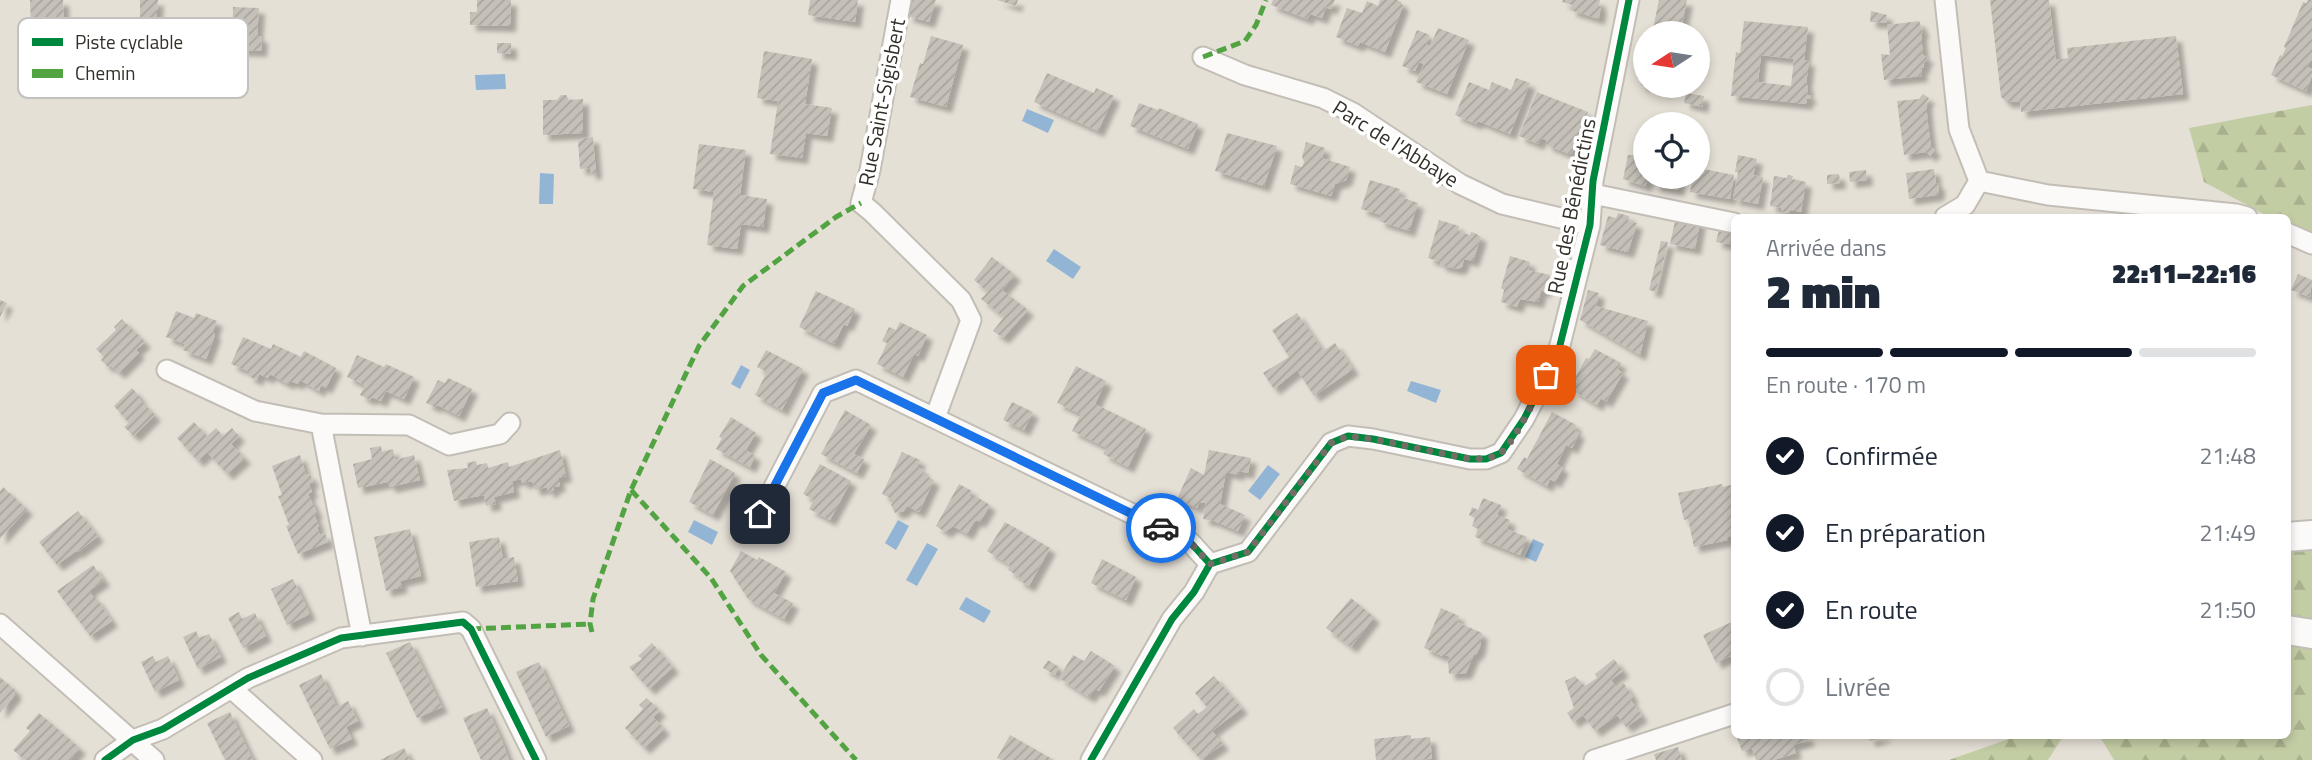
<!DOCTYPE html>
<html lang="fr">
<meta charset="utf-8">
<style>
body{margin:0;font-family:"Titillium Web",sans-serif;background:#f2f2f3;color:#1f2937;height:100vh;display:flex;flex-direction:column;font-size:26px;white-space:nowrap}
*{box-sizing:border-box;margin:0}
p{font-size:23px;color:#747a83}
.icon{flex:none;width:38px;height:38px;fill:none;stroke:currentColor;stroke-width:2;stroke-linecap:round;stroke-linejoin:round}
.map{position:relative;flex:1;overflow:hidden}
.drawer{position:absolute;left:1731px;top:214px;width:560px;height:525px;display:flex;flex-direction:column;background:#fff;border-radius:10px;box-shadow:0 4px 10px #0003}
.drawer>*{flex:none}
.needle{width:46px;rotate:258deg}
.tools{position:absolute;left:1633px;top:21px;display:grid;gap:14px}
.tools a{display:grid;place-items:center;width:77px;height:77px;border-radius:50%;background:#fff;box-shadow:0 4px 10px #0003;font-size:35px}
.pin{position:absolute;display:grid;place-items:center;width:60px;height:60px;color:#fff;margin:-30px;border-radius:14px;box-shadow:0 4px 10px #0006}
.courier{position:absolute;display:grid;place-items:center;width:70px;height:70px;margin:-35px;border:5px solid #1a73e8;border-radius:50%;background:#fff;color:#222;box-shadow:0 2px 9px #0007}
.overview em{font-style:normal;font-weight:800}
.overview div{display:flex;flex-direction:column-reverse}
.overview{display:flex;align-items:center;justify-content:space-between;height:119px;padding:0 35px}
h1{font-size:46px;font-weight:800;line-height:52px}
.bar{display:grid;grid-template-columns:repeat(4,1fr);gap:10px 7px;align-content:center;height:84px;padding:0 35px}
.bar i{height:9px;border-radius:5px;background:#e0e1e3}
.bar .selected{background:#111827}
.bar p{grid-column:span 4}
ol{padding:0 35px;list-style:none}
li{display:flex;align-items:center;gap:21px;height:77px}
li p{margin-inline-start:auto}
li .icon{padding:7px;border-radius:50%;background:#111827;color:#fff;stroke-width:4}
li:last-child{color:#747a83}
li i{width:38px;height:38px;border:4px solid #e0e1e3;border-radius:50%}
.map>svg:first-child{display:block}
.forest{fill:url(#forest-firs)}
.water{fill:#93b5d5}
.building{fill:url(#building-hatch);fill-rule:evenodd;filter:url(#shadow)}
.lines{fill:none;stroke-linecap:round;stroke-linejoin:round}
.street-casing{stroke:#c2beb6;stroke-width:23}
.secondary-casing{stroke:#c2beb6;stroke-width:32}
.street{stroke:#fbfaf9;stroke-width:19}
.secondary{stroke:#fbfaf9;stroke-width:28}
.quiet{stroke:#52a442;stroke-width:5;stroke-dasharray:10 5;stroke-linecap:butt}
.cycleway-casing{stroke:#fff;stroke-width:11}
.cycleway{stroke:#00873e;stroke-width:7}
.done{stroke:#716e66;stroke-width:7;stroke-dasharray:0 12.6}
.route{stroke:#1a73e8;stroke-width:9}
.labels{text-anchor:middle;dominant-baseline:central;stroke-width:7;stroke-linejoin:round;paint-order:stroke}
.street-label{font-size:21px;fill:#333029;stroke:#fff}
.key{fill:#fff;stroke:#c2c1bf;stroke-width:2}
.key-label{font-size:19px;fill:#333029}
</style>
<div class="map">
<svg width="2312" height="760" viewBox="0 0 2312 760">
<defs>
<pattern id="forest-firs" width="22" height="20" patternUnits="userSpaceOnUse" patternTransform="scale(1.75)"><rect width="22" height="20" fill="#c3cda4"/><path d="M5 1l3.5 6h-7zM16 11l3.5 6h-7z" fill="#a8b08d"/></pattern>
<pattern id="building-hatch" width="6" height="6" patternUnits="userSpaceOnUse" patternTransform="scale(1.75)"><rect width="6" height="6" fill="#c5c1b9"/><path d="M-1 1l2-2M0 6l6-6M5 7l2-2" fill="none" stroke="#aaa69f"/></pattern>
<filter id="shadow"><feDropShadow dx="6" dy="6" stdDeviation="2" flood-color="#0004"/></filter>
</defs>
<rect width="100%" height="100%" fill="#e5e0d6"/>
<path class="forest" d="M 2312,105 L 2312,240 L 2287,226 L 2287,217 L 2269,217 L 2204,182 L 2189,128 Z
M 2312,535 L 2312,760 L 2114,760 L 2099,735 L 2287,735 L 2287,537 Z
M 2020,735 L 2064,735 L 2048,760 L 1949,760 Z"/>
<path class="water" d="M 505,74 L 506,89 L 476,90 L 475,75 Z
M 1027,109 L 1054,120 L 1048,133 L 1022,121 Z
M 540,173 L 554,174 L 553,204 L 539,204 Z
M 1054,249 L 1081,267 L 1073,279 L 1046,261 Z
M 741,365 L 750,370 L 740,389 L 731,384 Z
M 1411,381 L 1441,390 L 1436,403 L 1407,391 Z
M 1268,465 L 1280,474 L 1260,500 L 1248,491 Z
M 694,520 L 718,532 L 712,545 L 688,532 Z
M 898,520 L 909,526 L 896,550 L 885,543 Z
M 1533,539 L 1544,544 L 1536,562 L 1525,557 Z
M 927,543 L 938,549 L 917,586 L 906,580 Z
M 966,597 L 991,611 L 984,623 L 959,609 Z"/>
<path class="building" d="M 30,0 L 63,0 L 64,25 L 61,25 L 62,39 L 46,40 L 46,26 L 31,26 Z
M 140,0 L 158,0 L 156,22 L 140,21 Z
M 477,0 L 511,0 L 510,26 L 470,25 L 470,12 L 477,12 Z
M 810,0 L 858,0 L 855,22 L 808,15 Z
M 912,0 L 936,0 L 929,22 L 907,16 Z
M 997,0 L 1018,0 L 1016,6 Z
M 1273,0 L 1335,0 L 1331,9 L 1326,7 L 1322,18 L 1310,14 L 1307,19 L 1271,5 Z
M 1380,0 L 1397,0 L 1401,2 L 1403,6 L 1385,52 L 1360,42 L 1358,46 L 1336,37 L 1347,8 L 1362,13 L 1367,1 L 1378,6 Z
M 1563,0 L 1600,0 L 1599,6 L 1601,6 L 1599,19 L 1570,10 L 1572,5 L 1562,2 Z
M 1659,0 L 1687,0 L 1680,33 L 1652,33 Z
M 1990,0 L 2049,0 L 2056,60 L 2068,58 L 2067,48 L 2176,36 L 2183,94 L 2021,112 L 2020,101 L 2007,102 L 2001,97 Z
M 2308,0 L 2312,0 L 2312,59 L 2307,67 L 2312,69 L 2312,76 L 2306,91 L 2271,75 L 2280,55 L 2282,56 L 2286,48 L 2284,47 L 2303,2 L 2307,3 Z
M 233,7 L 259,8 L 257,36 L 262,37 L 261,51 L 232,50 Z
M 1871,11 L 1887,15 L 1886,23 L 1870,22 Z
M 1744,21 L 1808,27 L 1804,60 L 1809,60 L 1806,85 L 1808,86 L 1807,95 L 1811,95 L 1810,99 L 1807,99 L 1807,104 L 1731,96 L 1736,52 L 1740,53 ZM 1761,55 L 1794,59 L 1791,86 L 1758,82 Z
M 1919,21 L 1923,31 L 1921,35 L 1923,55 L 1928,58 L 1924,63 L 1924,68 L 1921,68 L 1922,76 L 1884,80 L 1881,54 L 1890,55 L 1887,25 Z
M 1438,28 L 1469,40 L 1447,94 L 1416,82 L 1424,64 L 1419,62 L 1415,71 L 1402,66 L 1417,30 L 1430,35 L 1426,44 L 1430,46 Z
M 931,36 L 963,45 L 946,107 L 910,97 L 920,63 L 923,64 Z
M 497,43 L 511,43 L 511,54 L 497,53 Z
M 764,51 L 812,59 L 805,104 L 832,108 L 827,136 L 806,133 L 802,158 L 770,154 L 778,101 L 757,98 Z
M 1644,60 L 1645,60 L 1645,86 L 1641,85 Z
M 1047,73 L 1094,93 L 1096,88 L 1114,96 L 1098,131 L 1034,102 Z
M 1516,78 L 1530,83 L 1510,134 L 1478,121 L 1476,124 L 1455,115 L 1469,82 L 1489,90 L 1492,82 L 1511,90 Z
M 1649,86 L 1666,86 L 1665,91 Z
M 1537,92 L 1588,112 L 1572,152 L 1569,154 L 1547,145 L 1546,140 L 1541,138 L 1538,144 L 1519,136 Z
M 1686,93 L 1704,96 L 1702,107 L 1684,103 Z
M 1923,94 L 1929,98 L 1926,103 L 1928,124 L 1931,147 L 1935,150 L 1930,156 L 1926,152 L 1904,155 L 1897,101 L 1919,99 Z
M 561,95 L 566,95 L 569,100 L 583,99 L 583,133 L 543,135 L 543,100 L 557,100 Z
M 1139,103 L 1158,110 L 1159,108 L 1198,124 L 1188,149 L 1130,126 Z
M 1227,133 L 1277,146 L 1264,186 L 1215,171 Z
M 593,137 L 596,173 L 590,174 L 590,168 L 580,169 L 578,142 L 585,138 Z
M 1306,142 L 1325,148 L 1322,158 L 1350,167 L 1346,180 L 1335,184 L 1331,196 L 1290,184 L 1295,165 L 1302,167 L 1304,162 L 1302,157 Z
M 699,144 L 746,150 L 740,195 L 767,199 L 763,227 L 741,224 L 737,249 L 707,245 L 714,192 L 693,189 Z
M 1628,155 L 1645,156 L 1645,177 L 1649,177 L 1645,186 L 1623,179 Z
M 1738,155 L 1757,159 L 1753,175 L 1763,177 L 1758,204 L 1733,199 L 1738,172 L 1735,172 Z
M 1698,168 L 1734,175 L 1730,199 L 1690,192 L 1693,177 L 1698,177 Z
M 1934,169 L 1936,183 L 1939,184 L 1939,192 L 1937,195 L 1909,199 L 1906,173 Z
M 1866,170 L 1867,180 L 1850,182 L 1849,172 Z
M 1839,174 L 1840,183 L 1827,184 L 1827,175 Z
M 1788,175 L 1793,176 L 1792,179 L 1806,182 L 1801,212 L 1791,210 L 1788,213 L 1783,212 L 1781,208 L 1770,206 L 1774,176 L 1787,178 Z
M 1578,177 L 1583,178 L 1581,189 L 1575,187 Z
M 1655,177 L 1680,177 L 1678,190 L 1654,185 Z
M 1370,180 L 1400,189 L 1398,196 L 1418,203 L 1409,231 L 1379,221 L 1381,215 L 1361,209 Z
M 1618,213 L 1629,216 L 1628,221 L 1637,223 L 1628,252 L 1600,245 L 1608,216 L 1616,218 Z
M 1676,216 L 1700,221 L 1695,249 L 1670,244 Z
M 1439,220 L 1459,226 L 1458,231 L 1470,235 L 1471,232 L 1475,233 L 1481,237 L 1473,261 L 1464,259 L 1462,267 L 1457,269 L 1440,265 L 1441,262 L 1428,258 Z
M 1720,225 L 1734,228 L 1734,245 L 1716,242 Z
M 1661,241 L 1668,242 L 1656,292 L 1649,290 Z
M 1510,256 L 1530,262 L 1528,270 L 1550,275 L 1545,292 L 1541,290 L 1538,302 L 1520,299 L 1517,307 L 1501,302 L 1504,290 L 1501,288 Z
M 992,257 L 1015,275 L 1002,290 L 1028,310 L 1003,338 L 993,331 L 1004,317 L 981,299 L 988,292 L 974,280 Z
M 2298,274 L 2312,280 L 2310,297 L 2291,290 Z
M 1588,290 L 1599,293 L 1596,306 L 1648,321 L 1640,355 L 1580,320 Z
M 816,291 L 855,309 L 847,326 L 844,324 L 834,344 L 799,327 Z
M 0,300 L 7,303 L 0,317 Z
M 176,311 L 194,318 L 196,313 L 217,321 L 213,331 L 215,335 L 206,359 L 183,350 L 185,344 L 166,337 Z
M 1297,313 L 1323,351 L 1335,343 L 1353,369 L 1314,396 L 1297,370 L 1274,389 L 1263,373 L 1289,357 L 1272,330 Z
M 122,319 L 145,342 L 136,350 L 139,353 L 119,373 L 110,365 L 108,367 L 101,360 L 104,357 L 96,349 L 116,330 L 114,327 Z
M 900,322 L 927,335 L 918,356 L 914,354 L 903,377 L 877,364 L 887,343 L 882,341 L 889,327 L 896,330 Z
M 243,337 L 271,349 L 273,344 L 301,357 L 304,351 L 336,368 L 326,388 L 321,385 L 319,391 L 300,380 L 298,384 L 290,381 L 288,384 L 270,374 L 268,378 L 259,374 L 257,380 L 248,376 L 250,372 L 231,364 Z
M 1595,349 L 1621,363 L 1617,369 L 1623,373 L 1606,402 L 1601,398 L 1597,405 L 1572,390 L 1577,381 L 1574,380 L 1586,358 L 1589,359 Z
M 766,350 L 803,369 L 782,410 L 755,395 L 767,372 L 757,367 Z
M 357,355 L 384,367 L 386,364 L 414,377 L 404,399 L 386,391 L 381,401 L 371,397 L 370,400 L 360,395 L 365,385 L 347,377 Z
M 1076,366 L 1106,381 L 1095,404 L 1146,429 L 1128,467 L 1103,454 L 1107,448 L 1072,431 L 1081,414 L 1057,403 Z
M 448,378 L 472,389 L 459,416 L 437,405 L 435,407 L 426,403 L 438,380 L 445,383 Z
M 132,388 L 140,397 L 139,399 L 155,415 L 134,436 L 124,427 L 129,423 L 114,406 Z
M 1012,402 L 1033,412 L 1024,430 L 1003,420 Z
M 845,410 L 871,425 L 854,454 L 864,459 L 857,473 L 821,454 Z
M 1552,412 L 1576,425 L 1574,430 L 1579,433 L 1572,448 L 1566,445 L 1557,464 L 1563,468 L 1555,482 L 1550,479 L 1547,486 L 1517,469 L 1524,457 L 1527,459 Z
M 731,417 L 756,433 L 746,450 L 755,456 L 750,467 L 716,449 L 722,438 L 719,437 Z
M 194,422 L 207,436 L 216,428 L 223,436 L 232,428 L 239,436 L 231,444 L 245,458 L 227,474 L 207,452 L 198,461 L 177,438 Z
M 381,446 L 382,452 L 393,449 L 395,460 L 414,455 L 420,480 L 390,487 L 388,482 L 358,488 L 353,464 L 372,459 L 370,448 Z
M 560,450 L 566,476 L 558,478 L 560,486 L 554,487 L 554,490 L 548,492 L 547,487 L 535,490 L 532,481 L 522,483 L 521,479 L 512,481 L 514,492 L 494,497 L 496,504 L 486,506 L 484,495 L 454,501 L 447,470 L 468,468 L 467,463 L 476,461 L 477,465 L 487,463 L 488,468 L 508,462 L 509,467 Z
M 1209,450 L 1251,458 L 1248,473 L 1239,471 L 1238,475 L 1226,472 L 1220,504 L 1245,515 L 1238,531 L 1214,521 L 1203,519 L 1206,503 L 1199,502 L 1197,508 L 1177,499 L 1191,468 L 1204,475 Z
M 902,452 L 920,460 L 917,467 L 924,470 L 922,474 L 934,480 L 919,512 L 907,506 L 904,511 L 895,513 L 891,505 L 894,500 L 882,494 Z
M 300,455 L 306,475 L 310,474 L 313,482 L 309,484 L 312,492 L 308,494 L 317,513 L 314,514 L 319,526 L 317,527 L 320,535 L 325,533 L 328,542 L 298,554 L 286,526 L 289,525 L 278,496 L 282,495 L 272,466 Z
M 710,459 L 735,473 L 713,515 L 689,502 Z
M 820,464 L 851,481 L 830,520 L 809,509 L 814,500 L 803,494 Z
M 959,484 L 972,491 L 969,496 L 975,499 L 977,497 L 990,505 L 980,522 L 977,520 L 974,522 L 967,534 L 953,526 L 945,532 L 936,526 Z
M 1722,484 L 1723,487 L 1734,484 L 1734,536 L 1728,537 L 1728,540 L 1694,547 L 1688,519 L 1684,520 L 1678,493 Z
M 3,487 L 27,509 L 0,539 L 0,491 Z
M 1483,498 L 1501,505 L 1497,515 L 1510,520 L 1507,529 L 1527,537 L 1520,555 L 1475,537 L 1478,529 L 1472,526 L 1475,518 L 1469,515 L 1472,507 L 1478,510 Z
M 78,511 L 98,536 L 78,552 L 76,551 L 57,565 L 39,542 Z
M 1005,522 L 1050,548 L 1029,586 L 1018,580 L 1020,577 L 1008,570 L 1010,565 L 987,551 Z
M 410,529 L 421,576 L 400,581 L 402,587 L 386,591 L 374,537 Z
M 499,537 L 503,559 L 514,557 L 518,581 L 476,587 L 469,542 Z
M 741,551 L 757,560 L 759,557 L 786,572 L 774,593 L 793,603 L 784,619 L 748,599 L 730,571 Z
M 1102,559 L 1136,577 L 1126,600 L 1091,583 Z
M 93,565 L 104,580 L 89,591 L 94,598 L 96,598 L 112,621 L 90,636 L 57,591 Z
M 293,579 L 310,614 L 287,625 L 271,589 Z
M 1351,598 L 1374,617 L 1351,647 L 1326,628 Z
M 1441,608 L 1459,616 L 1457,622 L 1482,633 L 1480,647 L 1476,655 L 1474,654 L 1466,673 L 1449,674 L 1448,662 L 1450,657 L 1443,654 L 1442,656 L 1424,648 Z
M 239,612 L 242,619 L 255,613 L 266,636 L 243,648 L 228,618 Z
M 1734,621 L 1734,664 L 1730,656 L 1716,663 L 1703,635 Z
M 196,631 L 199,638 L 209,634 L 221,657 L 198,669 L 183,637 Z
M 410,642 L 442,707 L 417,718 L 386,653 Z
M 652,643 L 673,667 L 649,689 L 629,667 L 642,659 L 638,656 Z
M 1091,651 L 1115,666 L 1099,691 L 1095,689 L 1089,697 L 1059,678 L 1073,655 L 1084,661 Z
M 153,656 L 156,662 L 168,656 L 179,680 L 155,692 L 141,662 Z
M 1614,659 L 1623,671 L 1611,680 L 1616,687 L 1623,682 L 1633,697 L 1630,699 L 1642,716 L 1626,727 L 1617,715 L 1595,731 L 1583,715 L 1573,722 L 1567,713 L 1574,708 L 1565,681 L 1575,676 L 1585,686 L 1597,678 L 1595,674 Z
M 1048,660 L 1059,667 L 1055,675 L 1043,668 Z
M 539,662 L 569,726 L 546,737 L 516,672 Z
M 321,674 L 337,707 L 348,701 L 358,721 L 346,727 L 352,739 L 330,749 L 299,685 Z
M 1214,676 L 1242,708 L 1212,731 L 1223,744 L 1201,760 L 1173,728 L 1194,709 L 1198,714 L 1207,707 L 1195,693 Z
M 0,677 L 15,690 L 15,695 L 0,713 Z
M 647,698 L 660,711 L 653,717 L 664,729 L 644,748 L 625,728 L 643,709 L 639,705 Z
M 487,708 L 502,741 L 509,760 L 481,760 L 463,718 Z
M 230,712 L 246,746 L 253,760 L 225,760 L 207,723 Z
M 39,713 L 80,748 L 70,760 L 25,760 L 13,750 L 30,731 L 26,728 Z
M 1010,735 L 1054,760 L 1001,760 L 997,758 Z
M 1411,735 L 1411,739 L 1430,737 L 1432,759 L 1376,760 L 1374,739 Z
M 1745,735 L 1807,735 L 1809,740 L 1793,745 L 1796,753 L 1774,760 L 1756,760 L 1752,748 L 1742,751 L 1737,738 Z
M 1868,735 L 1885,735 L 1885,736 L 1870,741 Z
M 1678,747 L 1682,760 L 1656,760 L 1654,754 Z
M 404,748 L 410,760 L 380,760 Z"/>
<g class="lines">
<g class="street-casing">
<path id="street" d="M 901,0 L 870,170 L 861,203 L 872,212 L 961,300 L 971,320 L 935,418
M 1945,0 L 1959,129 L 1979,181
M 1203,57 L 1245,75 L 1323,98 L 1353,113 L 1460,184 L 1502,204 L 1590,225
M 1979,181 L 2048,195 L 2236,214 L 2247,217
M 1593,194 L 1734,223
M 1945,217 L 1965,205 L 1979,181
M 2287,233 L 2312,244
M 167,370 L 255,411 L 321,424 L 409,425 L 449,445 L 500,434 L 510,423
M 321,424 L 362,636
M 760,514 L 823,393 L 856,380 L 1190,542 L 1210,564
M 0,624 L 154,760
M 231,688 L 312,760
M 105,760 L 133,740 L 163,729 L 248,678 L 341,638 L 463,622 L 471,629 L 536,760
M 1091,760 L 1172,619 L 1194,592 L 1210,564 L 1248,552 L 1331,443 L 1348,436 L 1373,439 L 1470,459 L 1486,459 L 1501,453 L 1524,419 L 1558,353 L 1590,225 L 1593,181 L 1629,0
M 1594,760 L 1734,714"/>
</g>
<g class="secondary-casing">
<path id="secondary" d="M 2287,537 L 2312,535
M 2287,630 L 2312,634"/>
</g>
<use href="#street" class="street"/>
<use href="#secondary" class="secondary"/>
<path class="quiet" d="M 1203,57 L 1245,41 L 1256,25 L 1266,0
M 631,490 L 711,578 L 761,655 L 856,760
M 471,629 L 590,624
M 592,632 L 590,624 L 593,599 L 631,490 L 699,346 L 743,286 L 836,217 L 861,203"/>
<g class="cycleway-casing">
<path id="cycleway" d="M 760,514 L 823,393 L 856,380 L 1190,542 L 1210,564
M 105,760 L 133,740 L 163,729 L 248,678 L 341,638 L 463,622 L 471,629 L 536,760
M 1091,760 L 1172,619 L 1194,592 L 1210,564 L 1248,552 L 1331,443 L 1348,436 L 1373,439 L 1470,459 L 1486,459 L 1501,453 L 1524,419 L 1558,353 L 1590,225 L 1593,181 L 1629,0"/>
</g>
<use href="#cycleway" class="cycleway"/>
</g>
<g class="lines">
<path class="done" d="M 1161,528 L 1190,542 L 1210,564 L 1248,552 L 1331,443 L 1348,436 L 1373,439 L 1470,459 C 1480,459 1494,459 1502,452 C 1518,436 1536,396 1546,375"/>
<path class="route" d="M 760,514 L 823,393 L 856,380 L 1161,528"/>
</g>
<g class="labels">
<g class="street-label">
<text transform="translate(881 102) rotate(-79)">Rue Saint-Sigisbert</text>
<text transform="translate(1396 143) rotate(32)">Parc de l'Abbaye</text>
<text transform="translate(1571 206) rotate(-79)">Rue des Bénédictins</text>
</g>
</g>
<rect x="18" y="18" width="230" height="80" rx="10" class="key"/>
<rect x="32" y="38" width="31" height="8" fill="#00873e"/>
<rect x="32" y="69" width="31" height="9" fill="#52a442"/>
<g class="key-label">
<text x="75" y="49">Piste cyclable</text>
<text x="75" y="80">Chemin</text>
</g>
</svg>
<div class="tools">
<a><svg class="needle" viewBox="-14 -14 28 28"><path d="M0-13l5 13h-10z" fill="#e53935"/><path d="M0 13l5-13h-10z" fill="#747a83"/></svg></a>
<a><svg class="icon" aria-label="locate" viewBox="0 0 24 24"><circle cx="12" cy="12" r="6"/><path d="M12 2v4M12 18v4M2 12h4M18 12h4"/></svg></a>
</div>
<div class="pin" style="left:1546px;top:375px;background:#ea580c"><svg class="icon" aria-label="bag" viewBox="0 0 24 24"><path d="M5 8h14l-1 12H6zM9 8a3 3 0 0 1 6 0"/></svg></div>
<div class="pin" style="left:760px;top:514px;background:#1f2937"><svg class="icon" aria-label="home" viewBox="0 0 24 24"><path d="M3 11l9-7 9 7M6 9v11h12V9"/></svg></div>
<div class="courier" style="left:1161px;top:528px"><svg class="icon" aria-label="car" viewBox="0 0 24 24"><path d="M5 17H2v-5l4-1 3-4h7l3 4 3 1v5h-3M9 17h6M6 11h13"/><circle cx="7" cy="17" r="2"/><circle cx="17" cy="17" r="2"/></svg></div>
<section class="drawer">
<div class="overview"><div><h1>2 min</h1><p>Arrivée dans</p></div><em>22:11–22:16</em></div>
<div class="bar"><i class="selected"></i><i class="selected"></i><i class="selected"></i><i></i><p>En route · 170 m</p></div>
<ol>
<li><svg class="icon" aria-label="check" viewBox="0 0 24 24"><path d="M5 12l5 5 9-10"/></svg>Confirmée<p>21:48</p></li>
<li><svg class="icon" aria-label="check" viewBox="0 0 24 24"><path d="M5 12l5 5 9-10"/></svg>En préparation<p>21:49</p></li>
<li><svg class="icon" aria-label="check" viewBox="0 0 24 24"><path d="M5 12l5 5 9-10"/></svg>En route<p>21:50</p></li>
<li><i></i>Livrée</li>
</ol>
</section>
</div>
